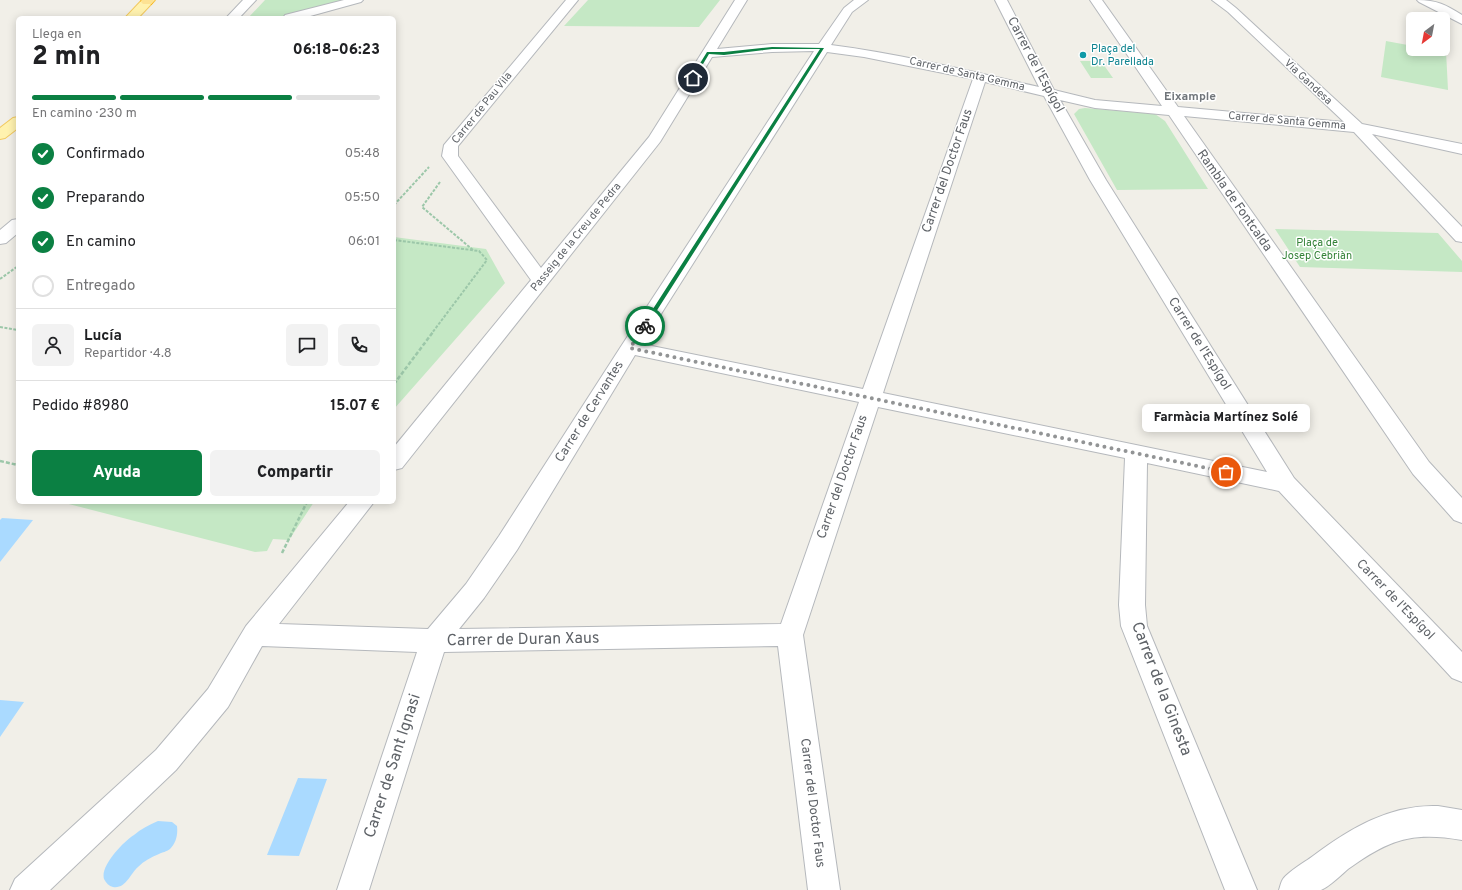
<!DOCTYPE html>
<html lang="es">
<meta charset="utf-8">
<style>
body{margin:0;font-family:Overpass,sans-serif;background:#f2f2f2;color:#202124;height:100vh;display:flex;flex-direction:column;font-size:15px;white-space:nowrap}
*{box-sizing:border-box;margin:0}
p{font-size:13px;color:#757577}
.icon{flex:none;width:22px;height:22px;fill:none;stroke:currentColor;stroke-width:2;stroke-linecap:round;stroke-linejoin:round}
.map{position:relative;flex:1;overflow:hidden}
.details{position:absolute;left:16px;top:16px;width:380px;height:488px;display:flex;flex-direction:column;background:#fff;border-radius:6px;box-shadow:0 2px 10px #0003}
.details>*{flex:none}
.needle{width:26px;rotate:212deg}
.tools{position:absolute;left:1406px;top:12px;display:grid;gap:8px}
.tools a{display:grid;place-items:center;width:44px;height:44px;border-radius:6px;background:#fff;box-shadow:0 2px 10px #0003;font-size:20px}
.pin{position:absolute;display:grid;place-items:center;width:34px;height:34px;color:#fff;margin:-17px;border:2px solid #fff;border-radius:50%;box-shadow:0 1px 4px #0007}
.courier{position:absolute;display:grid;place-items:center;width:40px;height:40px;margin:-20px;border:3px solid #0b8043;border-radius:50%;background:#fff;color:#222;box-shadow:0 1px 5px #0007}
.bubble{position:absolute;height:28px;border-radius:6px;background:#fff;box-shadow:0 2px 10px #0003;font-size:13px;font-weight:800;line-height:28px;text-align:center}
.headline em{font-style:normal;font-weight:800}
.headline div{display:flex;flex-direction:column-reverse}
.headline{display:flex;align-items:center;justify-content:space-between;height:68px;padding:0 16px}
h1{font-size:26px;font-weight:800;line-height:30px}
.bar{display:grid;grid-template-columns:repeat(4,1fr);gap:6px 4px;align-content:center;height:48px;padding:0 16px}
.bar i{height:5px;border-radius:3px;background:#e0e0e0}
.bar .current{background:#0b8043}
.bar p{grid-column:span 4}
.line{display:flex;align-items:center;gap:10px;padding:0 16px;border-top:1px solid #e0e0e0}
.line div{flex:1}
.round{display:grid;place-items:center;flex:none;width:42px;height:42px;border-radius:6px;background:#f2f2f2}
ol{padding:0 16px;list-style:none}
li{display:flex;align-items:center;gap:12px;height:44px}
li p{margin-inline-start:auto}
li .icon{padding:4px;border-radius:50%;background:#0b8043;color:#fff;stroke-width:4}
li:last-child{color:#757577}
li i{width:22px;height:22px;border:2px solid #e0e0e0;border-radius:50%}
.cta{display:flex;gap:8px;margin-top:auto;padding:8px 16px}
.cta a{flex:1;height:46px;border-radius:6px;background:#0b8043;color:#fff;font-size:16px;font-weight:800;line-height:46px;text-align:center}
.cta a+a{background:#f2f2f2;color:#202124}
.map>svg:first-child{display:block}
.green{fill:#c5e8c5}
.water{fill:#aadaff}
.lines{fill:none;stroke-linecap:round;stroke-linejoin:round}
.minor-casing{stroke:#b5b8bc;stroke-width:2}
.major-casing{stroke:#f2c960;stroke-width:2}
.highway-casing{stroke:#f9ab00;stroke-width:2}
.path-far1{stroke:#9cc7a9;stroke-width:2;stroke-dasharray:3 1.5;stroke-linecap:butt}
.path{stroke:#9cc7a9;stroke-width:2.5;stroke-dasharray:4 2;stroke-linecap:butt}
.minor{fill:#fff;fill-rule:evenodd}
.major{fill:#fff2af;fill-rule:evenodd}
.highway{fill:#fde293;fill-rule:evenodd}
.route{fill:#0b8043}
.done{stroke:#929495;stroke-width:4;stroke-dasharray:0 7.2}
.culture-dot{fill:#0f9aa8;stroke:#fff;stroke-width:1.5}
.labels{text-anchor:middle;dominant-baseline:central;stroke-width:3;stroke-linejoin:round;paint-order:stroke}
.far-culture-label{font-size:11px;fill:#0d838f;stroke:#fff;text-anchor:start}
.far-street-label{font-size:11px;fill:#5f6368;stroke:#fff}
.far-park-label{font-size:11px;fill:#348238;stroke:#fff}
.far-neighbourhood-label{font-size:12px;font-weight:bold;fill:#70757a;stroke:#fff}
.street-label{font-size:13px;fill:#5f6368;stroke:#fff}
.near-street-label{font-size:16px;fill:#5f6368;stroke:#fff}
</style>
<div class="map">
<svg width="1462" height="890" viewBox="0 0 1462 890">
<rect width="100%" height="100%" fill="#f1efe8"/>
<path class="green" d="M 265,0 L 345,0 L 280,18 L 248,18 Z
M 588,0 L 720,0 L 699,27 L 564,26 Z
M 1386,41 L 1413,46 L 1413,49 L 1433,49 L 1446,51 L 1448,90 L 1381,77 Z
M 1080,61 L 1101,61 L 1113,78 L 1091,78 Z
M 1085,108 L 1155,114 L 1165,121 L 1208,189 L 1117,190 L 1074,114 L 1079,109 Z
M 1275,229 L 1438,233 L 1462,261 L 1462,272 L 1300,267 Z
M 394,237 L 486,249 L 505,283 L 394,409 Z
M 61,502 L 314,502 L 289,540 L 273,539 L 267,551 L 255,552 Z"/>
<path class="water" d="M 2,518 L 33,520 L 0,562 L 0,520 Z
M 0,700 L 24,702 L 0,737 Z
M 298,778 L 327,779 L 299,856 L 267,855 Z
M 158,821 L 172,822 L 177,826 C 178,835 176,843 170,849 C 166,852 163,852 159,854 C 151,857 144,861 138,867 C 130,874 126,889 113,887 C 109,886 106,883 104,879 C 100,866 123,842 134,835 C 141,829 149,825 158,821 Z"/>
<g class="lines">
<g class="minor-casing">
<path id="minor" d="M 243,0 L 256,0 L 239,18 L 226,18 Z
M 344,0 L 363,0 L 361,2 L 303,18 L 283,18 L 285,15 Z
M 566,0 L 578,0 L 458,146 L 458,156 L 541,268 L 649,137 L 735,0 L 747,0 L 717,49 L 772,44 L 819,44 L 844,8 L 854,0 L 868,0 L 852,12 L 831,45 C 901,54 970,71 1039,87 L 995,0 L 1007,0 L 1054,90 L 1095,100 L 1162,106 L 1090,0 L 1102,0 L 1178,107 L 1344,122 L 1228,12 L 1212,0 L 1226,0 L 1236,8 L 1362,124 L 1462,144 L 1462,154 L 1372,134 L 1462,227 L 1462,242 L 1456,241 L 1354,132 L 1184,116 L 1429,462 L 1462,498 L 1462,523 L 1454,520 L 1413,474 L 1169,115 L 1095,108 L 1060,100 L 1106,180 L 1294,478 L 1462,652 L 1462,682 L 1452,678 L 1279,491 L 1147,463 L 1145,605 L 1147,626 L 1257,890 L 1225,890 L 1121,626 L 1119,605 L 1125,458 L 878,407 L 803,635 L 840,890 L 808,890 L 778,646 L 444,652 L 369,890 L 337,890 L 417,652 L 262,646 L 228,707 L 176,770 L 50,890 L 10,890 L 15,879 L 156,750 L 208,689 L 246,626 L 349,502 L 374,502 L 279,624 L 428,629 L 466,584 L 499,536 L 620,348 L 814,51 L 772,52 L 712,57 L 660,142 L 402,468 L 394,470 L 394,447 L 531,280 L 442,156 L 444,145 ZM 827,52 L 864,57 L 973,79 L 863,389 L 642,344 ZM 985,82 L 1044,96 L 1090,180 L 1267,472 L 883,393 ZM 635,355 L 859,402 L 781,624 L 459,629 L 484,598 L 517,550 Z
M 1417,0 C 1437,0 1446,5 1462,15 L 1462,24 L 1419,2 Z
M 18,219 L 18,233 L 6,243 L 0,244 L 0,230 L 12,220 Z
M 1438,806 L 1462,810 L 1462,840 C 1412,831 1388,840 1348,869 C 1341,875 1330,886 1321,890 C 1315,890 1287,890 1279,890 C 1280,887 1281,882 1283,879 C 1289,871 1305,862 1313,856 C 1349,829 1390,804 1438,806 Z"/>
</g>
<g class="major-casing">
<path id="major" d="M 142,0 L 155,0 L 138,18 L 125,18 Z
M 18,117 L 18,128 L 5,138 L 0,139 L 0,128 L 13,118 Z"/>
</g>
<g class="highway-casing">
<path id="highway" d="M 142,0 L 154,0 L 151,4 L 143,4 L 141,2 Z"/>
</g>
<path class="path-far1" d="M 440,182 L 422,207 L 473,250
M 394,205 L 429,167
M 394,240 L 479,251 L 487,260 L 432,333
M 0,279 L 18,266
M 0,327 L 18,330"/>
<path class="path" d="M 394,384 L 433,332
M 0,461 L 18,465
M 282,553 L 307,502"/>
<use href="#minor" class="minor"/>
<use href="#major" class="major"/>
<use href="#highway" class="highway"/>
</g>
<path class="route" d="M 772,47 L 824,48 L 647,326 L 643,327 L 642,326 L 820,49 L 772,49 L 724,55 L 709,54 L 694,79 L 691,78 L 707,52 L 724,52 Z"/>
<g class="lines">
<path class="done" d="M 645,326 L 630,348 L 1226,472"/>
</g>
<circle class="culture-dot" cx="1083" cy="55" r="4"/>
<g class="labels">
<g class="far-culture-label">
<text x="1091" y="49">Plaça del<tspan x="1091" dy="13">Dr. Parellada</tspan></text>
</g>
<g class="far-street-label">
<text transform="translate(967 74) rotate(13)">Carrer de Santa Gemma</text>
<text transform="translate(1308 82) rotate(43)">Via Gandesa</text>
<text transform="translate(482 108) rotate(-51)">Carrer de Pau Vila</text>
<text transform="translate(1287 121) rotate(5)">Carrer de Santa Gemma</text>
<text transform="translate(576 237) rotate(-51)">Passeig de la Creu de Pedra</text>
</g>
<g class="far-park-label">
<text x="1317" y="243">Plaça de<tspan x="1317" dy="13">Josep Cebriàn</tspan></text>
</g>
<g class="far-neighbourhood-label">
<text x="1190" y="97">Eixample</text>
</g>
<g class="street-label">
<text transform="translate(1035 65) rotate(62)">Carrer de l'Espígol</text>
<text transform="translate(948 171) rotate(-71)">Carrer del Doctor Faus</text>
<text transform="translate(1234 201) rotate(55)">Rambla de Fontcalda</text>
<text transform="translate(1199 344) rotate(58)">Carrer de l'Espígol</text>
<text transform="translate(590 412) rotate(-58)">Carrer de Cervantes</text>
<text transform="translate(843 477) rotate(-71)">Carrer del Doctor Faus</text>
<text transform="translate(1395 600) rotate(46)">Carrer de l'Espígol</text>
<text transform="translate(812 803) rotate(83)">Carrer del Doctor Faus</text>
</g>
<g class="near-street-label">
<text transform="translate(523 640) rotate(-1)">Carrer de Duran Xaus</text>
<text transform="translate(1161 689) rotate(69)">Carrer de la Ginesta</text>
<text transform="translate(393 766) rotate(-72)">Carrer de Sant Ignasi</text>
</g>
</g>
</svg>
<div class="tools">
<a><svg class="needle" viewBox="-14 -14 28 28"><path d="M0-13l5 13h-10z" fill="#e53935"/><path d="M0 13l5-13h-10z" fill="#757577"/></svg></a>
</div>
<div class="pin" style="left:1226px;top:472px;background:#ea580c"><svg class="icon" aria-label="bag" viewBox="0 0 24 24"><path d="M5 8h14l-1 12H6zM9 8a3 3 0 0 1 6 0"/></svg></div>
<div class="pin" style="left:693px;top:78px;background:#1f2937"><svg class="icon" aria-label="home" viewBox="0 0 24 24"><path d="M3 11l9-7 9 7M6 9v11h12V9"/></svg></div>
<div class="courier" style="left:645px;top:326px"><svg class="icon" aria-label="bike" viewBox="0 0 24 24"><circle cx="6" cy="16" r="4"/><circle cx="18" cy="16" r="4"/><path d="M6 16l4-8h5l3 8M10 8l3 8H6M13 5h3"/></svg></div>
<div class="bubble" style="left:1142px;top:404px;width:168px">Farmàcia Martínez Solé</div>
<section class="details">
<div class="headline"><div><h1>2 min</h1><p>Llega en</p></div><em>06:18–06:23</em></div>
<div class="bar"><i class="current"></i><i class="current"></i><i class="current"></i><i></i><p>En camino · 230 m</p></div>
<ol>
<li><svg class="icon" aria-label="check" viewBox="0 0 24 24"><path d="M5 12l5 5 9-10"/></svg>Confirmado<p>05:48</p></li>
<li><svg class="icon" aria-label="check" viewBox="0 0 24 24"><path d="M5 12l5 5 9-10"/></svg>Preparando<p>05:50</p></li>
<li><svg class="icon" aria-label="check" viewBox="0 0 24 24"><path d="M5 12l5 5 9-10"/></svg>En camino<p>06:01</p></li>
<li><i></i>Entregado</li>
</ol>
<div class="line" style="height:72px"><a class="round"><svg class="icon" aria-label="person" viewBox="0 0 24 24"><circle cx="12" cy="8" r="4"/><path d="M4 21q1-7 8-7t8 7"/></svg></a><div><b>Lucía</b><p>Repartidor · 4.8</p></div><a class="round"><svg class="icon" aria-label="chat" viewBox="0 0 24 24"><path d="M4 5h16v11H9l-5 4z"/></svg></a><a class="round"><svg class="icon" aria-label="phone" viewBox="0 0 24 24"><path d="M5 4h4l2 5-3 2q2 4 5 5l2-3 5 2v4C11 20 4 13 5 4z"/></svg></a></div>
<div class="line" style="height:52px"><div>Pedido #8980</div><b>15.07 €</b></div>
<div class="cta"><a>Ayuda</a><a>Compartir</a></div>
</section>
</div>
